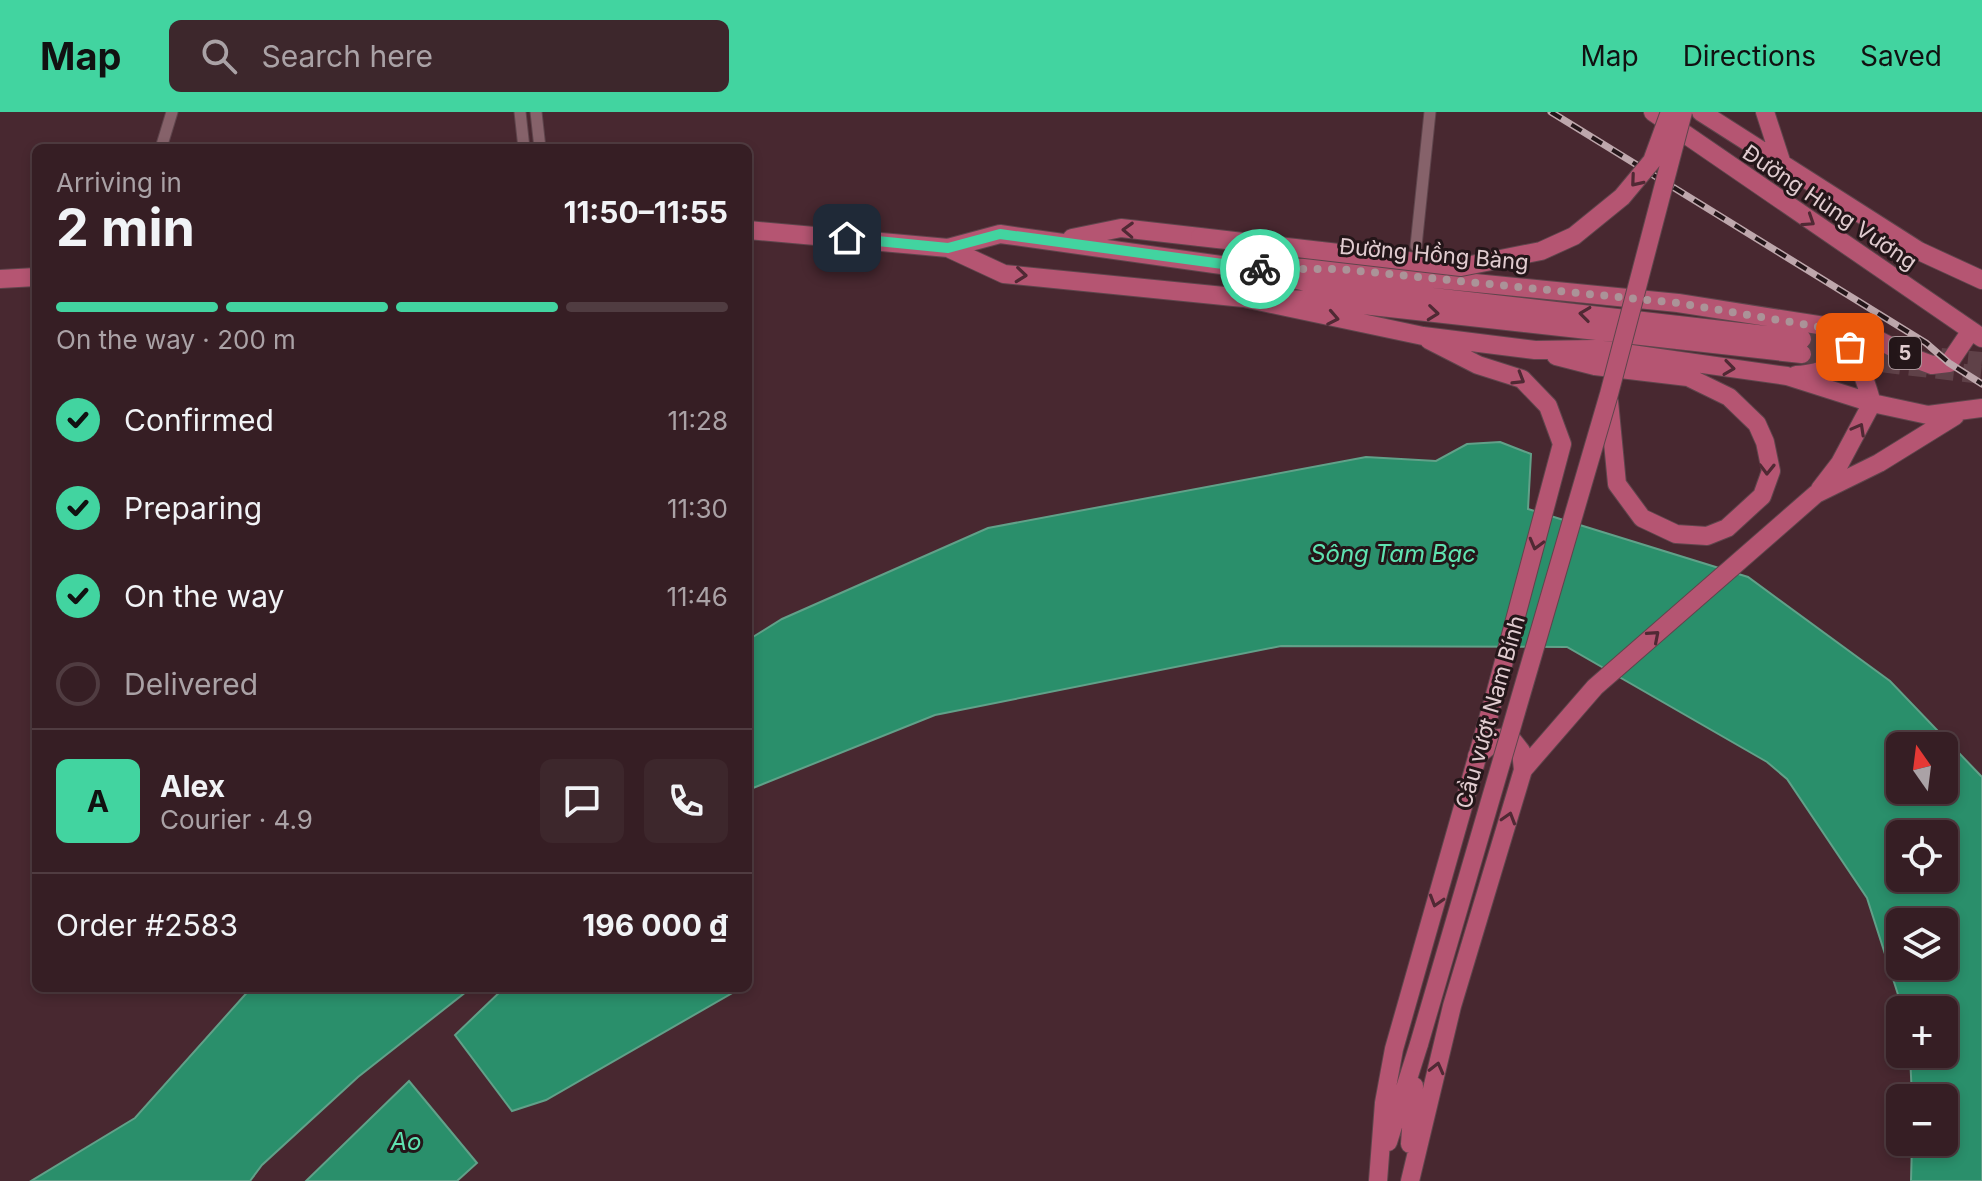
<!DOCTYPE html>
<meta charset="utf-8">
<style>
body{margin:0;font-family:Inter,sans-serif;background:#3d272c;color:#f1f3f6;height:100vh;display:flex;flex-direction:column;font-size:30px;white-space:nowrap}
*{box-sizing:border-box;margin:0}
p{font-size:26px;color:#aaa2a6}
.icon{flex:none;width:44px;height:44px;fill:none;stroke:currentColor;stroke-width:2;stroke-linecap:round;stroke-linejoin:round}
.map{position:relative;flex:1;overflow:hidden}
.drawer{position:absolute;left:32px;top:32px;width:720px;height:848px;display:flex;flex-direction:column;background:#361e24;border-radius:12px;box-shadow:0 4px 12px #0003,0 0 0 2px #503c41}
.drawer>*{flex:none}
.needle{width:52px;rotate:346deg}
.controls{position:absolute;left:1886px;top:620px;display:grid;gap:16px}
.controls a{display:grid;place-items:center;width:72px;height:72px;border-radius:12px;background:#361e24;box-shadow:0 4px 12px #0003,0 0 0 2px #503c41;font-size:40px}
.pin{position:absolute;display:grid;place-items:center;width:68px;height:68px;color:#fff;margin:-34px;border-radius:16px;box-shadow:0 4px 12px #0006}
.courier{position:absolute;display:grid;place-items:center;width:80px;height:80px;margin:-40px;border:6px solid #42d4a0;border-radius:50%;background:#fff;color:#222;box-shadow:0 2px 10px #0007}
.overview em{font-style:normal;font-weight:700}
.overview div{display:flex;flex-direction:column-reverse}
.overview{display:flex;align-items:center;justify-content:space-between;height:136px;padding:0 24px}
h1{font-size:52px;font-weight:700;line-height:60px}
.bar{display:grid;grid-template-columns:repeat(4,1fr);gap:12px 8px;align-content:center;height:96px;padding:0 24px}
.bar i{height:10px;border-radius:6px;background:#503c41}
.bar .selected{background:#42d4a0}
.bar p{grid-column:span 4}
.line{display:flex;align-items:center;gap:20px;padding:0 24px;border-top:2px solid #503c41}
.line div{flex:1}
.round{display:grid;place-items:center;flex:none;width:84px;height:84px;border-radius:12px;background:#3d272c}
ol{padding:0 24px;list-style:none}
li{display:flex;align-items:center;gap:24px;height:88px}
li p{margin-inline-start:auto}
li .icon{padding:8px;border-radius:50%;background:#42d4a0;color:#111;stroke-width:4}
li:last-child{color:#aaa2a6}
li i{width:44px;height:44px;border:4px solid #503c41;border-radius:50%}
header{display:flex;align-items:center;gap:48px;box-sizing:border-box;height:112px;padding:0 40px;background:#42d4a0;color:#111}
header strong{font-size:38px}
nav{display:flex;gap:44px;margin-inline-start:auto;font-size:28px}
.search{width:560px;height:72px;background:#3d272c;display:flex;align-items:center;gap:20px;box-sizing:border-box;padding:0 28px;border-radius:12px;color:#aaa2a6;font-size:30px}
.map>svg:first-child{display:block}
.water{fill:#2a8f6b;stroke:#61a189;stroke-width:2;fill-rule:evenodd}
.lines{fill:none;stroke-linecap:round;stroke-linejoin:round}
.primary-tunnel{stroke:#5f4148;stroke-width:18;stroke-dasharray:18 9;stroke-linecap:butt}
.minor-casing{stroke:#5f454c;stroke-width:13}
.primary-casing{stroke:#5f454c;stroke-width:20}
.minor{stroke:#86626a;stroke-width:11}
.primary{stroke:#b55572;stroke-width:18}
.rail-casing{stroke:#bea7ac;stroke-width:7}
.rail{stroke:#241619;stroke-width:4;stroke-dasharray:12;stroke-linecap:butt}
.primary-bridge-casing{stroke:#5f454c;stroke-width:20;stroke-linecap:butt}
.primary-bridge{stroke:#b55572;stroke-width:18}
.oneway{stroke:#502934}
.done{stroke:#ab9398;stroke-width:8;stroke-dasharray:0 14.4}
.route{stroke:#42d4a0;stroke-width:10}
.labels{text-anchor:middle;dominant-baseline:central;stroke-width:6;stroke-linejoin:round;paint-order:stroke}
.shield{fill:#241619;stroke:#a89599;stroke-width:2}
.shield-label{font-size:20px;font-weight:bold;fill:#e1ccd0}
.street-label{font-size:22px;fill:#e1ccd0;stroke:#241619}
.water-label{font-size:24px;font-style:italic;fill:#5fe3b1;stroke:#241619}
</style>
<header>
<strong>Map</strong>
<div class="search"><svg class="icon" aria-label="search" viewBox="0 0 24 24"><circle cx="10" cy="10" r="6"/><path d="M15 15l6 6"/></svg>Search here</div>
<nav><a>Map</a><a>Directions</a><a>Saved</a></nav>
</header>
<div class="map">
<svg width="1982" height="1069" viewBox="0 0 1982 1069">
<rect width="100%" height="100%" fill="#482830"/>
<path class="water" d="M 1500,330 L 1531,342 L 1528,397 L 1748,465 L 1890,569 L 1982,665 L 1982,1069 L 1911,1069 L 1912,1030 L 1944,1030 L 1944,986 L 1912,986 L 1910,942 L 1944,942 L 1944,898 L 1903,898 L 1867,786 L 1787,667 L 1767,650 L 1567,535 L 1281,534 L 935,603 L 748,678 L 748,528 L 782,507 L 988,416 L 1366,345 L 1436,349 L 1467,332 ZM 1900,634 L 1944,634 L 1944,678 L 1900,678 ZM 1900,722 L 1944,722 L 1944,766 L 1900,766 ZM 1900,810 L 1944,810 L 1944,854 L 1900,854 Z
M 251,876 L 471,876 L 358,965 L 262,1053 L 250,1069 L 31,1069 L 135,1006 Z
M 504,876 L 741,876 L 546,988 L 512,999 L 455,923 Z
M 409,969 L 477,1051 L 457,1069 L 306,1069 Z"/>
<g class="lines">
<path class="primary-tunnel" d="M 1802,227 L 1904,241
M 1802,242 L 1982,263
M 1941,245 L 1982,249"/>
<g class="minor-casing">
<path id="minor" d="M 520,0 L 524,36
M 536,0 L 540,36
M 161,36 L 172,0
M 1416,134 L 1430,0"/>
</g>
<g class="primary-casing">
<path id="primary" d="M 1653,0 L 1982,226
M 1701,0 L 1919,139 L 1982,168
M 1765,0 L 1783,55
M 748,118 L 948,136 L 1004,162 L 1244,186 L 1423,224 L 1535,238 L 1596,237 L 1787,264 L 1872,291 L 1928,303 L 1982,296
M 1072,126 L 1121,116 L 1200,125
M 948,136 L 1000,122 L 1257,158 L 1313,155 L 1678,191 L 1863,220 L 1913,246 L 1932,253 L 1949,251 L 1970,220
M 1277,163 L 1310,171 L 1802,227
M 0,167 L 36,165
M 1278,187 L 1318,188 L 1802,242
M 1556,244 L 1595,254 L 1688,265 L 1729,285 L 1757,312 L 1765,330 L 1771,359 L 1762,384 L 1727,416 L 1707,424 L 1676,422 L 1642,406 L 1617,372 L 1609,289
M 1796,263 C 1827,261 1845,251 1827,218
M 1820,377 L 1840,351 L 1872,291 C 1861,255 1858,241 1828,217
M 1477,644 L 1499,626 L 1510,625 L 1521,639 L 1523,658
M 1388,1030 L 1419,932
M 1410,1032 L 1414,974
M 1378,1069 L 1384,991 L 1394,937 L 1496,579 L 1562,332 L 1548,294 L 1522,267 L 1478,253 L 1429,228
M 1410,1069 L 1452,894 L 1523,658 L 1595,575 L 1816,382 L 1879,351 L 1955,304"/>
</g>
<use href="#minor" class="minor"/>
<use href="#primary" class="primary"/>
<g class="rail-casing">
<path id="rail" d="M 1551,0 L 1926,231 L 1949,251 L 1982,272"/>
</g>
<use href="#rail" class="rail"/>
<g class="primary-bridge-casing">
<path id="primary-bridge" d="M 1200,125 L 1461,155 L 1541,139 L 1574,124 L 1622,85 L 1652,49 L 1670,0
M 1419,932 L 1609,282 L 1683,0"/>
</g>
<use href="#primary-bridge" class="primary-bridge"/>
</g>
<defs><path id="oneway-chevron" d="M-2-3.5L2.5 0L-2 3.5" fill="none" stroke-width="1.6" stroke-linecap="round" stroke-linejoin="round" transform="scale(2)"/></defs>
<g class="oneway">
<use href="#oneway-chevron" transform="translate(1636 69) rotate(130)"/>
<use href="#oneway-chevron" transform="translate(1809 109) rotate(33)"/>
<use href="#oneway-chevron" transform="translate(1128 118) rotate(-178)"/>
<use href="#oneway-chevron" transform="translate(1021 163) rotate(6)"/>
<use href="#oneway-chevron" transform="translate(1433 201) rotate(6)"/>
<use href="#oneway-chevron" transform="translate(1585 202) rotate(-173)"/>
<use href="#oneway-chevron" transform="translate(1333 206) rotate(11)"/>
<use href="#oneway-chevron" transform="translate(1729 256) rotate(8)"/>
<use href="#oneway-chevron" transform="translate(1519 267) rotate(31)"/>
<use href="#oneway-chevron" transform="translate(1859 317) rotate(-61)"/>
<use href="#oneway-chevron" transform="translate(1767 357) rotate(91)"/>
<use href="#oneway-chevron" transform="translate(1536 432) rotate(105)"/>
<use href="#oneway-chevron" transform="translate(1654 524) rotate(-41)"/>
<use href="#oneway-chevron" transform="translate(1509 706) rotate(-73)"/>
<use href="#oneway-chevron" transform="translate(1436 789) rotate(107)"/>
<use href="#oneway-chevron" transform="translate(1437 956) rotate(-76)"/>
</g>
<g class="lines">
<path class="done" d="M 1260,157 L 1339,157 L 1678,191 L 1826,216 L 1850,235"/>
<path class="route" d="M 847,126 L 948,136 L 1000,122 L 1260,157"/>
</g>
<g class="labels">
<rect class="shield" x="1889" y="225" width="32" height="32" rx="6"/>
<g class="shield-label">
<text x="1905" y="241">5</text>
</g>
<g class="street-label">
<text transform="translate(1830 95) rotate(34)">Đường Hùng Vương</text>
<text transform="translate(1434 142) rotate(5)">Đường Hồng Bàng</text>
<text transform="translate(1490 600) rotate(-74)">Cầu vượt Nam Bính</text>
</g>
<g class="water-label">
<text x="1393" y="441">Sông Tam Bạc</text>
<text x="406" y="1029">Ao</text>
</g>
</g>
</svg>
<div class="controls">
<a><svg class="needle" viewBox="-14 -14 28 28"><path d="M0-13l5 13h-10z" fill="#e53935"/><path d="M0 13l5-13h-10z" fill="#aaa2a6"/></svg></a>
<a><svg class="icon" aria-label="locate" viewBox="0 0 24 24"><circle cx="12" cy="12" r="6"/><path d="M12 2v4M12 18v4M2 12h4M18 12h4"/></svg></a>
<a><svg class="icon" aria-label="layers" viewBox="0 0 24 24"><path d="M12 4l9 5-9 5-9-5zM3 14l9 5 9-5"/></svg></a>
<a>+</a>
<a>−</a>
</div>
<div class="pin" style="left:1850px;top:235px;background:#ea580c"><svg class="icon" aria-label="bag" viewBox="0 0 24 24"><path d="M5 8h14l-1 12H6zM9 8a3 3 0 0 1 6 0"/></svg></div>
<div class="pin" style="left:847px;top:126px;background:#1f2937"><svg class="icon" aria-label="home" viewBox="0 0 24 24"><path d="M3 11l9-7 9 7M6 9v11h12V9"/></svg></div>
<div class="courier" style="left:1260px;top:157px"><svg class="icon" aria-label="bike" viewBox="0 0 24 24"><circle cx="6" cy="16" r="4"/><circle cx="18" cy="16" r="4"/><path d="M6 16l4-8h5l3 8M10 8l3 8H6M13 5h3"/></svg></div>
<section class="drawer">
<div class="overview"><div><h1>2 min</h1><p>Arriving in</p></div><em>11:50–11:55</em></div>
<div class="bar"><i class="selected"></i><i class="selected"></i><i class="selected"></i><i></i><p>On the way · 200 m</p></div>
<ol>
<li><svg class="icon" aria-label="check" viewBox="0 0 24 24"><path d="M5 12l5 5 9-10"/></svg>Confirmed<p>11:28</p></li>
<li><svg class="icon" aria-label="check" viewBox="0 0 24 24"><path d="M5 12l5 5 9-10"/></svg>Preparing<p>11:30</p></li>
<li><svg class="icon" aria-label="check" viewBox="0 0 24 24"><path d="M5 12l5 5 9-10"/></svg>On the way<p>11:46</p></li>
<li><i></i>Delivered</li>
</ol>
<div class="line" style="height:144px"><b class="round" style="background:#42d4a0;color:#111">A</b><div><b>Alex</b><p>Courier · 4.9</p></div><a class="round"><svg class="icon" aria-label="chat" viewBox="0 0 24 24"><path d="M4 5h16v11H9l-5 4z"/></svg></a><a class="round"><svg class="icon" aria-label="phone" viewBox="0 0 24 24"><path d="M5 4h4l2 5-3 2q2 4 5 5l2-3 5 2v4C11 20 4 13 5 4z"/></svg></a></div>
<div class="line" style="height:104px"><div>Order #2583</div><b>196 000 ₫</b></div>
</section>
</div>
